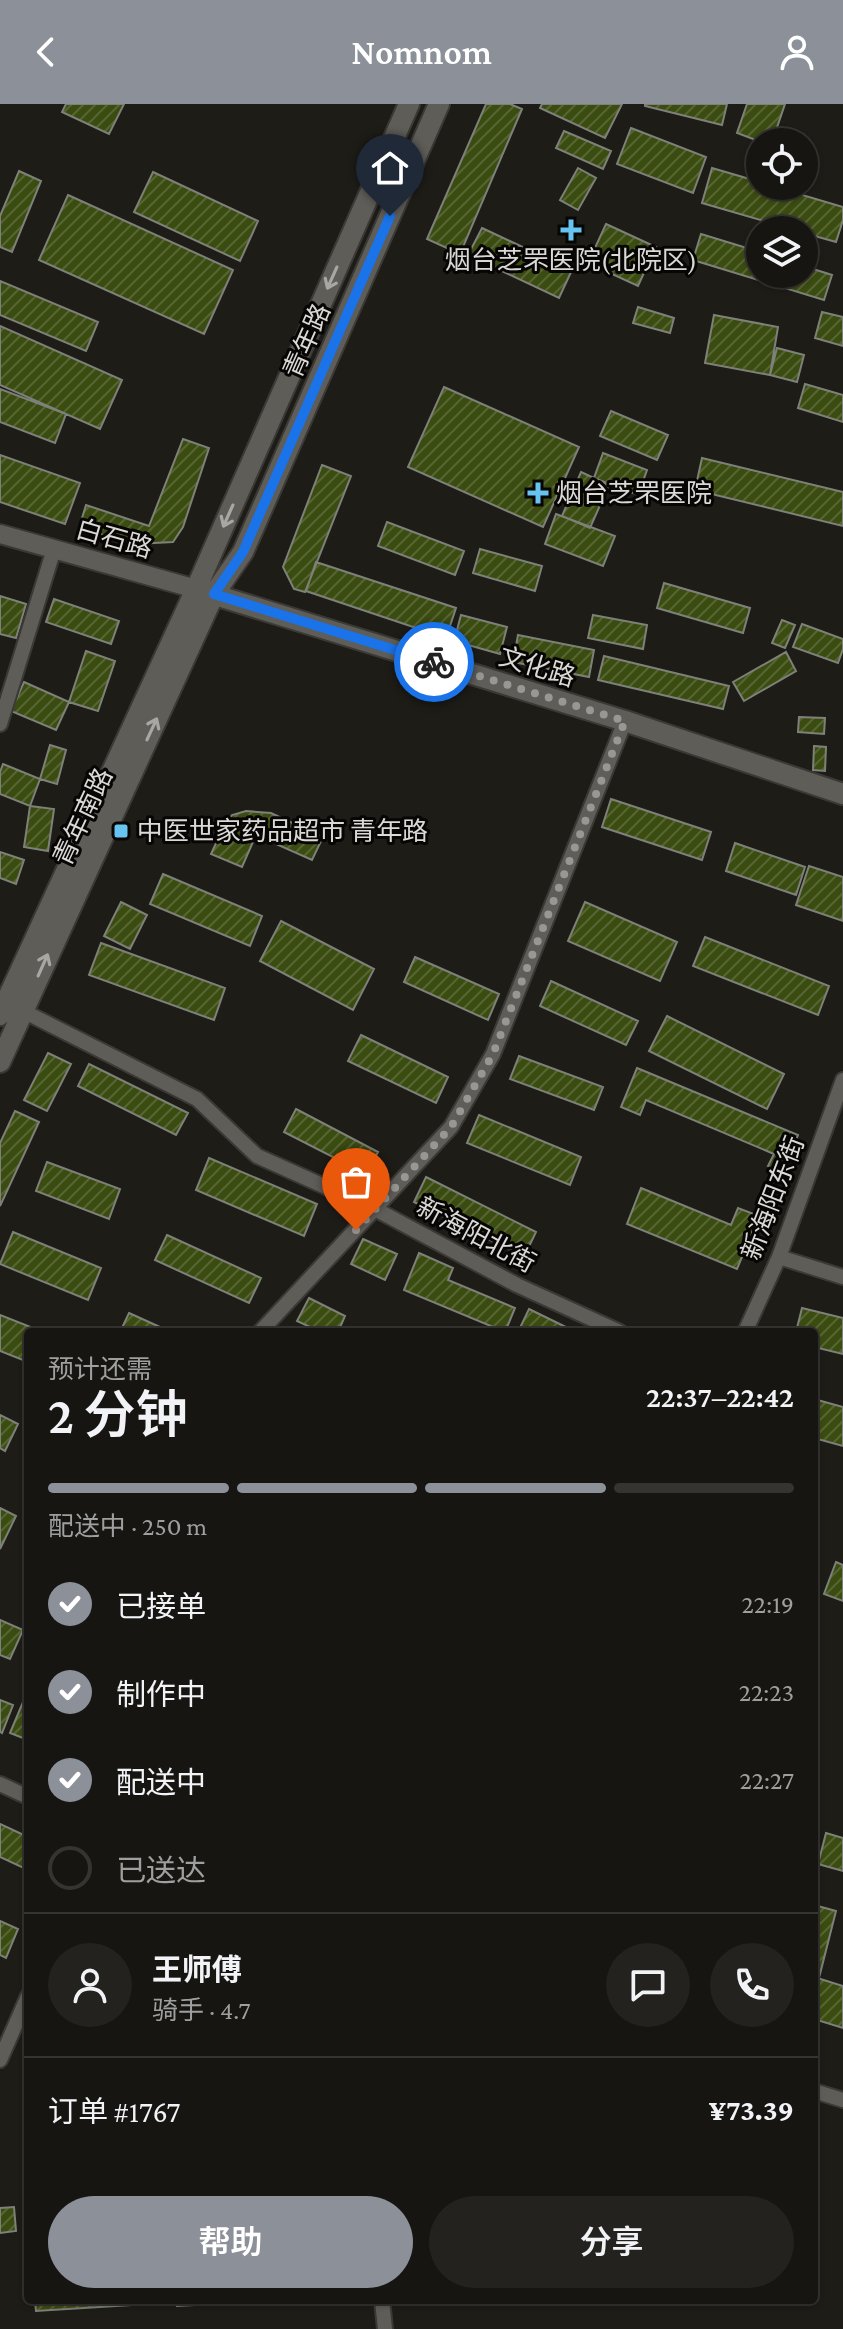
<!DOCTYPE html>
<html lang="zh">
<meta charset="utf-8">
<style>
body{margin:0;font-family:"Crimson Pro","Noto Sans SC",serif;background:#23221f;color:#f1f3f6;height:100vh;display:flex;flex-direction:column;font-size:30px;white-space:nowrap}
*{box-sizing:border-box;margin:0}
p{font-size:26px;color:#9e9f9f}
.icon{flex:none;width:44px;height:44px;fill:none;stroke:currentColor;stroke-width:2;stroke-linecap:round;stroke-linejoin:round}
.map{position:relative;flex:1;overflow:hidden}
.side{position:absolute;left:24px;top:1224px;width:794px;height:976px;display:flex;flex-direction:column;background:#161511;border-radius:8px;box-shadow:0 2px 6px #0004,0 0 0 2px #353431}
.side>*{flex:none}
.controls{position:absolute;left:746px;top:24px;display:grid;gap:16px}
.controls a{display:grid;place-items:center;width:72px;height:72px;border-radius:50%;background:#161511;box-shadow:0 2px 6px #0004,0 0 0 2px #353431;font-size:40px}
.pin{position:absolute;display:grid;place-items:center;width:68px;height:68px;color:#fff;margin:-82px -34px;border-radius:50% 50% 50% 0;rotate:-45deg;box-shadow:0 0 8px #0007}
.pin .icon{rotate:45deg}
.courier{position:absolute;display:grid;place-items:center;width:80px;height:80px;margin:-40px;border:6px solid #1a73e8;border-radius:50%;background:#fff;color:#222;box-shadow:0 2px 10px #0007}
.headline em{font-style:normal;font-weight:600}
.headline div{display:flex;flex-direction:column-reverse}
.headline{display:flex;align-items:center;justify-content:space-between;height:136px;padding:0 24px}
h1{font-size:52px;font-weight:600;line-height:60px}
.bar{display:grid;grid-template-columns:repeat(4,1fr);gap:12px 8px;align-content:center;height:96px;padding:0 24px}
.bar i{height:10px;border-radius:6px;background:#353431}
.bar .active{background:#8c9099}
.bar p{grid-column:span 4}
.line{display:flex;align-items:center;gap:20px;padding:0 24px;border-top:2px solid #353431}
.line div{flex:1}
.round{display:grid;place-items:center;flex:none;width:84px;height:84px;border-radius:42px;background:#23221f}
ol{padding:0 24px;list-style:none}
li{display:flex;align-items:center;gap:24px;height:88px}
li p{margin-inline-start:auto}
li .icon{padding:8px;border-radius:50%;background:#8c9099;color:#fff;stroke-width:4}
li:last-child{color:#9e9f9f}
li i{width:44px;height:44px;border:4px solid #353431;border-radius:50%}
.button{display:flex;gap:16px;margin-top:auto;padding:16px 24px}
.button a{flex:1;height:92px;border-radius:48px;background:#8c9099;color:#fff;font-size:32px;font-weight:600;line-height:92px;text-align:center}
.button a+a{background:#23221f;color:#f1f3f6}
header{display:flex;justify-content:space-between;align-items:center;height:104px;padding:0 24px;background:#8c9099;color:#fff;font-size:36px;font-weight:600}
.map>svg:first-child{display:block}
.building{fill:url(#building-hatch);stroke:#7e807a;stroke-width:2}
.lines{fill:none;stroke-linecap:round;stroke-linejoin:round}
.minor-casing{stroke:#3a3936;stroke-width:18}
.tertiary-casing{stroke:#3a3936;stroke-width:22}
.secondary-casing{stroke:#3a3936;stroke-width:24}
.minor{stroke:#5f5d58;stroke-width:14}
.tertiary{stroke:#5f5d58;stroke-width:18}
.secondary{stroke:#5f5d58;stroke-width:20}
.oneway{stroke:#a9a7a4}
.done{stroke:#989793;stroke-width:8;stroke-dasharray:0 14.4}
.route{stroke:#1a73e8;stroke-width:10}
.poi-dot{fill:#67c4f0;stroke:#070605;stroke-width:3}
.labels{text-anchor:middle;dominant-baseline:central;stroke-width:6;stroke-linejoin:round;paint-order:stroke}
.poi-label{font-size:26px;fill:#dad9d6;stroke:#070605;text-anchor:start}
.street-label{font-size:26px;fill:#dad9d6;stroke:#070605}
</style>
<header><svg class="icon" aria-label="back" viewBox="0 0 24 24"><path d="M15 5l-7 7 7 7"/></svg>Nomnom<svg class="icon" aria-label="person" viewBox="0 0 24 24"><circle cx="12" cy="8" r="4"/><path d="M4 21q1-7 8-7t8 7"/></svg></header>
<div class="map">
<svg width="843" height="2225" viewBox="0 0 843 2225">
<defs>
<pattern id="building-hatch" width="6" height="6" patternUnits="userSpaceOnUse" patternTransform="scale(2)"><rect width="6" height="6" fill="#3b4c11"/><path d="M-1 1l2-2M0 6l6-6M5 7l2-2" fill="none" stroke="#576533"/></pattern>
</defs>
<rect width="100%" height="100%" fill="#1d1c17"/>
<path class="building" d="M 66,0 L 124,0 L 109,30 L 62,8 Z
M 486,0 L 510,0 L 522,5 L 460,150 L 427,135 Z
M 542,0 L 622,0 L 605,34 L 540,4 Z
M 645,0 L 727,0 L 722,21 L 645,2 Z
M 747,0 L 785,0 L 772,38 L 761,38 L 737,29 Z
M 631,24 L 706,53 L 693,89 L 617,60 Z
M 564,27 L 611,47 L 603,65 L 556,44 Z
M 578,64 L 596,74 L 578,106 L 560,96 Z
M 712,64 L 760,78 L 760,82 L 772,82 L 843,103 L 843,116 L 836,138 L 804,129 L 804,126 L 795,126 L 702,99 Z
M 19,67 L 41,77 L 12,148 L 0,143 L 0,112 Z
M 153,68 L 258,117 L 240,157 L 134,108 Z
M 68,91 L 233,166 L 204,230 L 39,156 Z
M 606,120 L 656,143 L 638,182 L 588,159 Z
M 482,124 L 572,166 L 559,194 L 468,151 Z
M 701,130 L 760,148 L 760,170 L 804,170 L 804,162 L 832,171 L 824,196 L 693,156 Z
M 0,177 L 98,218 L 86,247 L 0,211 Z
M 638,203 L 674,214 L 670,229 L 633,219 Z
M 822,208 L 843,213 L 843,242 L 815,234 Z
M 714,211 L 778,223 L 770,271 L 705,259 Z
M 0,222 L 122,276 L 100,325 L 0,281 Z
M 777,244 L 804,251 L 797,278 L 770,271 Z
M 805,280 L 843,291 L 843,318 L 798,304 Z
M 444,283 L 579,343 L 543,423 L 408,363 Z
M 0,285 L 66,310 L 55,339 L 0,318 Z
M 611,307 L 668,331 L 657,356 L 600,332 Z
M 183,335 L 209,344 L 183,423 L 173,438 L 135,440 L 79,424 L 86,401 L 149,422 Z
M 603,349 L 647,366 L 638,391 L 594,374 Z
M 0,351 L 80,379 L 65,420 L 0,398 Z
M 702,354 L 843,388 L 843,422 L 695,386 Z
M 322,361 L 351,372 L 305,488 L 294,485 L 283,463 Z
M 581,368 L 609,381 L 590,424 L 562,412 Z
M 556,410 L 615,432 L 603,462 L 545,440 Z
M 387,418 L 464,447 L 455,471 L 378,442 Z
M 480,445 L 542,462 L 535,487 L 473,469 Z
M 316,458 L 456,504 L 446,534 L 306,487 Z
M 664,479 L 750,504 L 743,529 L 657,504 Z
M 0,492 L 26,500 L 16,534 L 0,530 Z
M 54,495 L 119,517 L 111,540 L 46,518 Z
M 461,511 L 507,523 L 500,550 L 454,537 Z
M 593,511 L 647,521 L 643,545 L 588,534 Z
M 782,516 L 795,521 L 785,544 L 772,539 Z
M 802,520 L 843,535 L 843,545 L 838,559 L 793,543 Z
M 518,531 L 594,546 L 589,573 L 513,558 Z
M 86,547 L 115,557 L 98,607 L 69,598 Z
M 786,548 L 796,567 L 744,597 L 733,578 Z
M 604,552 L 729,582 L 723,605 L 598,576 Z
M 24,578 L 69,598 L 56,626 L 11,607 Z
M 799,613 L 825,614 L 824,630 L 798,628 Z
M 50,641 L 66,646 L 57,680 L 40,675 Z
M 814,642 L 826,643 L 825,667 L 813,666 Z
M 3,660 L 40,675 L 30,702 L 0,690 L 0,668 Z
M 611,695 L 711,728 L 702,756 L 602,723 Z
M 30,702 L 54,705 L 48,747 L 24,743 Z
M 246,707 L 271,709 L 323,733 L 312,756 L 256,731 L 242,763 L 211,750 L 224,722 L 232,711 Z
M 735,739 L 805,763 L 796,791 L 726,767 Z
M 0,748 L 24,756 L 16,780 L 0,774 Z
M 809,762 L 843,773 L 843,817 L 796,801 Z
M 163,770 L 262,812 L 250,842 L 150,800 Z
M 121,798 L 147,811 L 130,845 L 104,832 Z
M 585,798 L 677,838 L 660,877 L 568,837 Z
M 281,817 L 374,865 L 353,906 L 260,857 Z
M 705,833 L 829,882 L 818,911 L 693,862 Z
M 101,839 L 225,884 L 214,916 L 89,871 Z
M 415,853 L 499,890 L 488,916 L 404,878 Z
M 551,877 L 638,917 L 626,941 L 540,902 Z
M 667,912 L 784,970 L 767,1005 L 649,947 Z
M 361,931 L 448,973 L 436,999 L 348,957 Z
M 48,949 L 71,960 L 47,1007 L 24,996 Z
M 519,952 L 603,983 L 594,1006 L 510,975 Z
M 89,960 L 188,1009 L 176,1031 L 78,982 Z
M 637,964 L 798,1031 L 783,1068 L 768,1062 L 774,1050 L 646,996 L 640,1011 L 621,1003 Z
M 296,1005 L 378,1048 L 366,1070 L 284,1028 Z
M 15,1007 L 39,1018 L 0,1102 L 0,1039 Z
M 479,1011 L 581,1053 L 570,1081 L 467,1039 Z
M 209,1054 L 317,1100 L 304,1132 L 196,1086 Z
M 47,1058 L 120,1085 L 109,1115 L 36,1087 Z
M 426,1073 L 536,1128 L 524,1153 L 414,1098 Z
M 641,1084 L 731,1121 L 738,1104 L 759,1112 L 737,1165 L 627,1120 Z
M 13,1128 L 101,1164 L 88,1196 L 0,1160 Z
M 167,1131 L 261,1174 L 249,1199 L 155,1156 Z
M 363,1135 L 397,1150 L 385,1176 L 351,1160 Z
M 419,1149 L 453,1164 L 448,1176 L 515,1204 L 505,1228 L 404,1186 Z
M 309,1194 L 345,1212 L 338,1228 L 321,1228 L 297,1217 Z
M 802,1204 L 843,1214 L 843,1250 L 814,1243 L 814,1228 L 796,1228 Z
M 529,1205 L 576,1228 L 518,1228 Z
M 129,1209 L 171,1228 L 120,1228 Z
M 0,1211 L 43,1228 L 28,1228 L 28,1258 L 0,1247 Z
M 814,1295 L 843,1303 L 843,1342 L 814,1334 Z
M 0,1311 L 18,1320 L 5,1347 L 0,1344 Z
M 0,1404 L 16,1412 L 0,1445 Z
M 836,1458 L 843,1461 L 843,1497 L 824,1490 Z
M 0,1516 L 23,1526 L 10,1555 L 0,1551 Z
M 0,1596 L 13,1601 L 2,1629 L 0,1628 Z
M 23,1598 L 28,1600 L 28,1636 L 10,1629 Z
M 0,1720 L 28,1733 L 28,1766 L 0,1753 Z
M 826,1729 L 843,1734 L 843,1767 L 818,1760 Z
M 814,1801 L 836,1807 L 819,1874 L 814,1873 Z
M 0,1817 L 18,1825 L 6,1854 L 0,1851 Z
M 814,1873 L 843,1882 L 843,1924 L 814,1915 Z
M 14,2103 L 16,2127 L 0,2129 L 0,2104 Z
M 35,2196 L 164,2196 L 164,2199 L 36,2207 Z
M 177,2196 L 291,2196 L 177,2202 Z"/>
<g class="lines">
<g class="minor-casing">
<path id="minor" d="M 0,620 L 54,445
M 23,907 L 197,995 L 257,1052 L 375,1105 L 517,1181 L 620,1228
M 779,1153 L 843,1173
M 260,1228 L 451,1023 L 493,950 L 625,617
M 745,1228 L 779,1153 L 843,976
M 0,1680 L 28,1693
M 0,1956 L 28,1892
M 814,1987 L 843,1996
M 382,2196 L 385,2225"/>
</g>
<g class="tertiary-casing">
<path id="tertiary" d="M 0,430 L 196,485"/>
</g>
<g class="secondary-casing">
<path id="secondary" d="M 202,487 L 625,617 L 843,690
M 0,911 L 196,485 L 409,0
M 0,958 L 214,490 L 243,448 L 439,0"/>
</g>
<use href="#minor" class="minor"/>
<use href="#tertiary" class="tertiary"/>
<use href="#secondary" class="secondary"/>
</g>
<defs><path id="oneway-shaft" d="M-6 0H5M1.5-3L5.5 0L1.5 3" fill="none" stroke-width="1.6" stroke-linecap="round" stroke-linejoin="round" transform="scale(2)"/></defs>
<g class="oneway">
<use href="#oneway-shaft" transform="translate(332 174) rotate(114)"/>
<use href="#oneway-shaft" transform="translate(228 412) rotate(114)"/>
<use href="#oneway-shaft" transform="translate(152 625) rotate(-65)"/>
<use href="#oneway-shaft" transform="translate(43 861) rotate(-66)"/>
</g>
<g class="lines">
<path class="done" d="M 356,1126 L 451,1023 L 493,950 L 625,617 L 434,558"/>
<path class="route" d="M 390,112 L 243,448 L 214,490 L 434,558"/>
</g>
<g class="poi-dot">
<path d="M567 114h8v8h8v8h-8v8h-8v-8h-8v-8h8z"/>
<path d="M534 377h8v8h8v8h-8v8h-8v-8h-8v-8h8z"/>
<rect x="113" y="719" width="16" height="16" rx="4"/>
</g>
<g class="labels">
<g class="poi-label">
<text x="571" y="156" text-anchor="middle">烟台芝罘医院(北院区)</text>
<text x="556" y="389">烟台芝罘医院</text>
<text x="137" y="727">中医世家药品超市 青年路</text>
</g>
<g class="street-label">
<text transform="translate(307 237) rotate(-66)">青年路</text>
<text transform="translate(114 435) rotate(16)">白石路</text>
<text transform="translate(537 563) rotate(17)">文化路</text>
<text transform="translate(83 713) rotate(-65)">青年南路</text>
<text transform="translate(773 1094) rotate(-69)">新海阳东街</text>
<text transform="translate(476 1131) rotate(28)">新海阳北街</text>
</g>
</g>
</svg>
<div class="controls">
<a><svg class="icon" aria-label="locate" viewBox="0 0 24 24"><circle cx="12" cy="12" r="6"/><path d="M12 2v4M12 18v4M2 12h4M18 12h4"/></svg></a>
<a><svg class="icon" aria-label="layers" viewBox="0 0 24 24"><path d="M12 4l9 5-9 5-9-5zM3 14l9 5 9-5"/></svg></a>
</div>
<div class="pin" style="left:356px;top:1126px;background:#ea580c"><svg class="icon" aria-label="bag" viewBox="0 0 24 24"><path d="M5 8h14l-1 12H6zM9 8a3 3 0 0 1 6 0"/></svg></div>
<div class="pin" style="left:390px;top:112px;background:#1f2937"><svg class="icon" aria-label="home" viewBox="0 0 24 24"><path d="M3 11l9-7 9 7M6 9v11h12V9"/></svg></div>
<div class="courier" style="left:434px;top:558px"><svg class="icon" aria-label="bike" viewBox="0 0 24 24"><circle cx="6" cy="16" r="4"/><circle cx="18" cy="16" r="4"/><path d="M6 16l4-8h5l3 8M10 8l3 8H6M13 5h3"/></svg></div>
<section class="side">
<div class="headline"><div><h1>2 分钟</h1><p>预计还需</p></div><em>22:37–22:42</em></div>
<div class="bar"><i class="active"></i><i class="active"></i><i class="active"></i><i></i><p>配送中 · 250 m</p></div>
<ol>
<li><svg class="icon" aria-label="check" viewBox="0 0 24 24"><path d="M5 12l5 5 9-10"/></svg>已接单<p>22:19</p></li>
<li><svg class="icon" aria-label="check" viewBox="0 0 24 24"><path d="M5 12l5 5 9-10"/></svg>制作中<p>22:23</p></li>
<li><svg class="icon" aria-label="check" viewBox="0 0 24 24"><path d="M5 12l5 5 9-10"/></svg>配送中<p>22:27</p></li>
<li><i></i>已送达</li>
</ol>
<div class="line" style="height:144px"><a class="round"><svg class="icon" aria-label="person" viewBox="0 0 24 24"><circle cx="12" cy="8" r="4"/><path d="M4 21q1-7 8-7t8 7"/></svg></a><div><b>王师傅</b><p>骑手 · 4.7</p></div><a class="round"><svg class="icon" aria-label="chat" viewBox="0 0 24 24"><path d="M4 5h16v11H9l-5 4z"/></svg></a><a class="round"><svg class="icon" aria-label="phone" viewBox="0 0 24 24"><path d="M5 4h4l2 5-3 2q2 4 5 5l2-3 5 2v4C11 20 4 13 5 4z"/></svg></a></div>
<div class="line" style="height:104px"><div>订单 #1767</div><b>¥73.39</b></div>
<div class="button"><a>帮助</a><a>分享</a></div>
</section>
</div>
